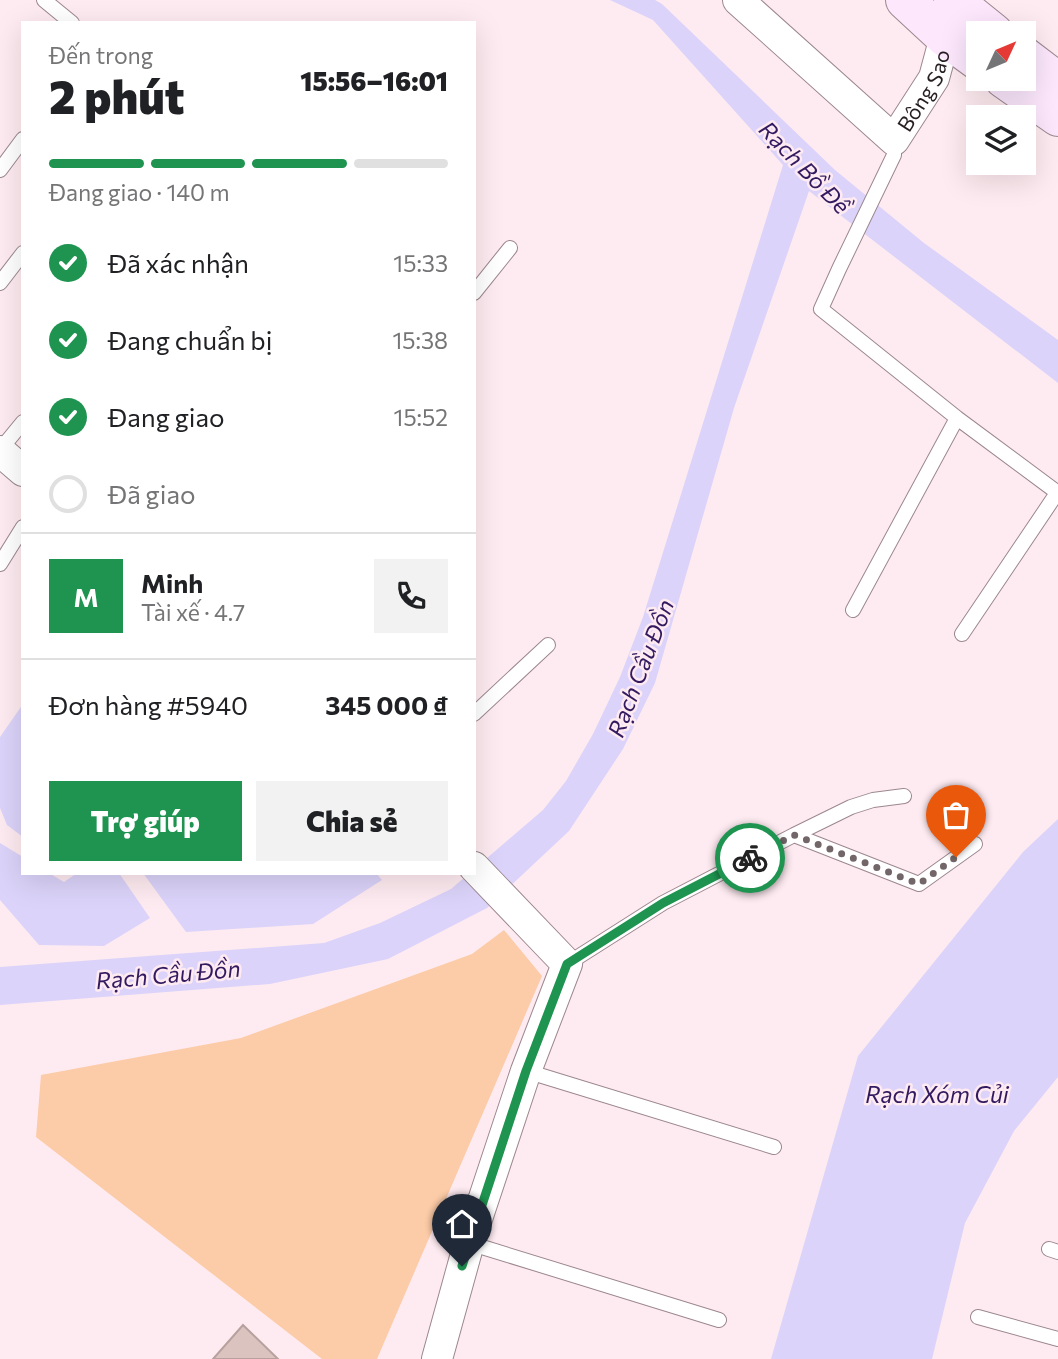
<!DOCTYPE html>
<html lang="vi">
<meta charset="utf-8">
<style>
body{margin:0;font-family:Commissioner,sans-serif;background:#f2f2f2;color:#202124;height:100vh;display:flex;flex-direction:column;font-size:26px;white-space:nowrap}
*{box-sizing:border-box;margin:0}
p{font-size:23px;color:#757577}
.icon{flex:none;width:38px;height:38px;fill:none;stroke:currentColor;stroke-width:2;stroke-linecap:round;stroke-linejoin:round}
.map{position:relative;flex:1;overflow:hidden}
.sheet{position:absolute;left:21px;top:21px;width:455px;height:854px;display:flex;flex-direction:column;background:#fff;border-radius:0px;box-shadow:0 7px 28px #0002}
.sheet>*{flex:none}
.needle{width:46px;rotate:46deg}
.tools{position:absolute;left:966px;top:21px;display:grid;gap:14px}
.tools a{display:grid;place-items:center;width:70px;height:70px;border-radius:0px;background:#fff;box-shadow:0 7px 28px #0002;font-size:35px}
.pin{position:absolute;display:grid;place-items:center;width:60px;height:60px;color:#fff;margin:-72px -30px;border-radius:50% 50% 50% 0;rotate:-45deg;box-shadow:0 0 7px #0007}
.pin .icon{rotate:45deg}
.courier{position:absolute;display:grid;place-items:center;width:70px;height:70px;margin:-35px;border:5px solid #1e9450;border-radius:50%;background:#fff;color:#222;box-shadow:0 2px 9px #0007}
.headline em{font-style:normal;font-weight:800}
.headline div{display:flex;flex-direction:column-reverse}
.headline{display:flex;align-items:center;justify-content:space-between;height:119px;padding:0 28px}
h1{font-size:46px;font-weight:800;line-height:52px}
.bar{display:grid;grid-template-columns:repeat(4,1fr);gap:10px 7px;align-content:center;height:84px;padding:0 28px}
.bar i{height:9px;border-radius:5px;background:#e0e0e0}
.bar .active{background:#1e9450}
.bar p{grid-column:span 4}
.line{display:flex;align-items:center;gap:18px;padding:0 28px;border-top:2px solid #e0e0e0}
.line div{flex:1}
.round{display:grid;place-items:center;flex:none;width:74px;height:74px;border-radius:0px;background:#f2f2f2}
ol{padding:0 28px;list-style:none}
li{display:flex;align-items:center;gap:21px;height:77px}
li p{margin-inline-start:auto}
li .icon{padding:7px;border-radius:50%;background:#1e9450;color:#fff;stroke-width:4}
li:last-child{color:#757577}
li i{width:38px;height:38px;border:4px solid #e0e0e0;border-radius:50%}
.primary-button{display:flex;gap:14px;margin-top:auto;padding:14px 28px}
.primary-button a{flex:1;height:80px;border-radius:0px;background:#1e9450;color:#fff;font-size:28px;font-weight:800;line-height:80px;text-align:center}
.primary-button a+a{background:#f2f2f2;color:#202124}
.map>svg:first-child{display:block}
.green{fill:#fccba7}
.water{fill:#dbd3f9}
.building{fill:#dbc3bf;stroke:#b7a09d;stroke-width:2}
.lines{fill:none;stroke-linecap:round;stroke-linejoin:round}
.service-casing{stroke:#9c878e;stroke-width:16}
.minor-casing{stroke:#9c878e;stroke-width:32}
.secondary-casing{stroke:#9c878e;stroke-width:40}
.service{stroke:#fff;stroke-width:14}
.minor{stroke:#fff;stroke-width:30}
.secondary{stroke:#fce7fd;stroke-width:38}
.done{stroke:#726669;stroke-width:7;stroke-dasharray:0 12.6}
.route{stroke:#1e9450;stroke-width:9}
.labels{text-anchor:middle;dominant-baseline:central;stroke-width:5;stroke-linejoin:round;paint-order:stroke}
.street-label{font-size:21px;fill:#261e20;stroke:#feebf1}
.water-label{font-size:23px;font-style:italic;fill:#321a60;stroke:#feebf1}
</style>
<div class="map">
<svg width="1058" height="1359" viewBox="0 0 1058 1359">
<rect width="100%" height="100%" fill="#feebf1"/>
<path class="green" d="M 504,930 L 542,976 L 377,1359 L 322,1359 L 36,1137 L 41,1075 L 241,1038 L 472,954 Z"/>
<path class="water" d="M 610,0 L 655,0 L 662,4 L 835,170 L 924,243 L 1058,340 L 1058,383 L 809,191 L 734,408 L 655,683 L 623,749 L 569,831 L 487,908 L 388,959 L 270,984 L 0,1005 L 0,967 L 324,943 L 380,923 L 451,889 L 543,810 L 566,781 L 593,734 L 620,677 L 643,617 L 783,165 L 653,20 Z
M 23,704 L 23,837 L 7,825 L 0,808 L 0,737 Z
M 1058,819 L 1058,1077 L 1014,1131 L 965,1223 L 932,1359 L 771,1359 L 858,1056 L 1023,852 Z
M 0,843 L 23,857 L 23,873 L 49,873 L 64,882 L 77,873 L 119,873 L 150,918 L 104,946 L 39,945 L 0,900 Z
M 143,873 L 376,873 L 382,880 L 313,924 L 186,932 Z"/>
<path class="building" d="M 243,1325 L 278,1359 L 213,1359 Z"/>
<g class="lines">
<g class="service-casing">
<path id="service" d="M 44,0 L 72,23
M 894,140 L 894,155 L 839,269 L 821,309 L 957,418 L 1058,493
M 0,170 L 23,139
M 0,283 L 23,253
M 474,293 L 510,248
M 0,450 L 23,422
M 0,564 L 23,527
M 853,610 L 957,418
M 962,634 L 1057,493
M 474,714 L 548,645
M 794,835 L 851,807 L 873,800 L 904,796
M 567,964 L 663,903 L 794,835 L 919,884 L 975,844
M 526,1071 L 774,1147
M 469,1243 L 719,1320
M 1049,1249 L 1058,1252
M 978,1317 L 1058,1339"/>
</g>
<g class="minor-casing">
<g id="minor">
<path id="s1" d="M 738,0 L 894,140 L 934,78 L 945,37"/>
<path d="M 0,451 L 23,471"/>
<path d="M 437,1359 L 469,1243 L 526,1071 L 567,964 L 474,867"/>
</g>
</g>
<g class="secondary-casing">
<path id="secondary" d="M 905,0 L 945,37 L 978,61
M 953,0 L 994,33
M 1024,56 L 1058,82
M 1004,79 L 1058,117"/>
</g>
<use href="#service" class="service"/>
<use href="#minor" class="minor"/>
<use href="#secondary" class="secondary"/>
</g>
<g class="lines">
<path class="done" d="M 750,858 L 794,835 L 919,884 L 956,857"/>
<path class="route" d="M 462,1266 L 526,1071 L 567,964 L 663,903 L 750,858"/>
</g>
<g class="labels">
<g class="street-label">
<text stroke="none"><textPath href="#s1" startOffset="268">Bông Sao</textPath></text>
</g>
<g class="water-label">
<text transform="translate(805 167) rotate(46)">Rạch Bồ Đề</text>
<text transform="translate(640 668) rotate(-69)">Rạch Cầu Đồn</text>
<text transform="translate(168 974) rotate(-5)">Rạch Cầu Đồn</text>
<text x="937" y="1094">Rạch Xóm Củi</text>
</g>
</g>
</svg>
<div class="tools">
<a><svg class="needle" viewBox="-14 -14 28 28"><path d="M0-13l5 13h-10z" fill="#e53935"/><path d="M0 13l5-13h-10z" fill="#757577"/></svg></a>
<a><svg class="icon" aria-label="layers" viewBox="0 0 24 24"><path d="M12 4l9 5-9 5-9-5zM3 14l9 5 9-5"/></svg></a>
</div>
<div class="pin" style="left:956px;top:857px;background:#ea580c"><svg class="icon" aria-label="bag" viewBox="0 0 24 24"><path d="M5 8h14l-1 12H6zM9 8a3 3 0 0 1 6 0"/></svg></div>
<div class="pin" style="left:462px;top:1266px;background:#1f2937"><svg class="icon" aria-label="home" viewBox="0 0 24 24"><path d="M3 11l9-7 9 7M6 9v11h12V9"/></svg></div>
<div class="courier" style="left:750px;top:858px"><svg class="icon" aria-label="bike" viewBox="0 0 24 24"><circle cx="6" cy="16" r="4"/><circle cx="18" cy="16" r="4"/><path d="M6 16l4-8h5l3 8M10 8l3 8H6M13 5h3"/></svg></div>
<section class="sheet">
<div class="headline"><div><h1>2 phút</h1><p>Đến trong</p></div><em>15:56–16:01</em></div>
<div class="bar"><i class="active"></i><i class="active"></i><i class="active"></i><i></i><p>Đang giao · 140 m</p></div>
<ol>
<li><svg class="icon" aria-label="check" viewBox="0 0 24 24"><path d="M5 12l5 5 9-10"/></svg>Đã xác nhận<p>15:33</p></li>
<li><svg class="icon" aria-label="check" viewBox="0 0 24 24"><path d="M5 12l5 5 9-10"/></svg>Đang chuẩn bị<p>15:38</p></li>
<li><svg class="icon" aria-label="check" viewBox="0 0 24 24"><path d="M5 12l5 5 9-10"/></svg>Đang giao<p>15:52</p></li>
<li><i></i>Đã giao</li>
</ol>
<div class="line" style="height:126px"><b class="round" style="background:#1e9450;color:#fff">M</b><div><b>Minh</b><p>Tài xế · 4.7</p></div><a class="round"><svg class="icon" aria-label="phone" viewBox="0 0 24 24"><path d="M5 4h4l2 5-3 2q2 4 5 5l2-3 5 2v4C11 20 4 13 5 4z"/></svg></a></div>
<div class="line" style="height:91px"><div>Đơn hàng #5940</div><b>345 000 ₫</b></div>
<div class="primary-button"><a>Trợ giúp</a><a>Chia sẻ</a></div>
</section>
</div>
